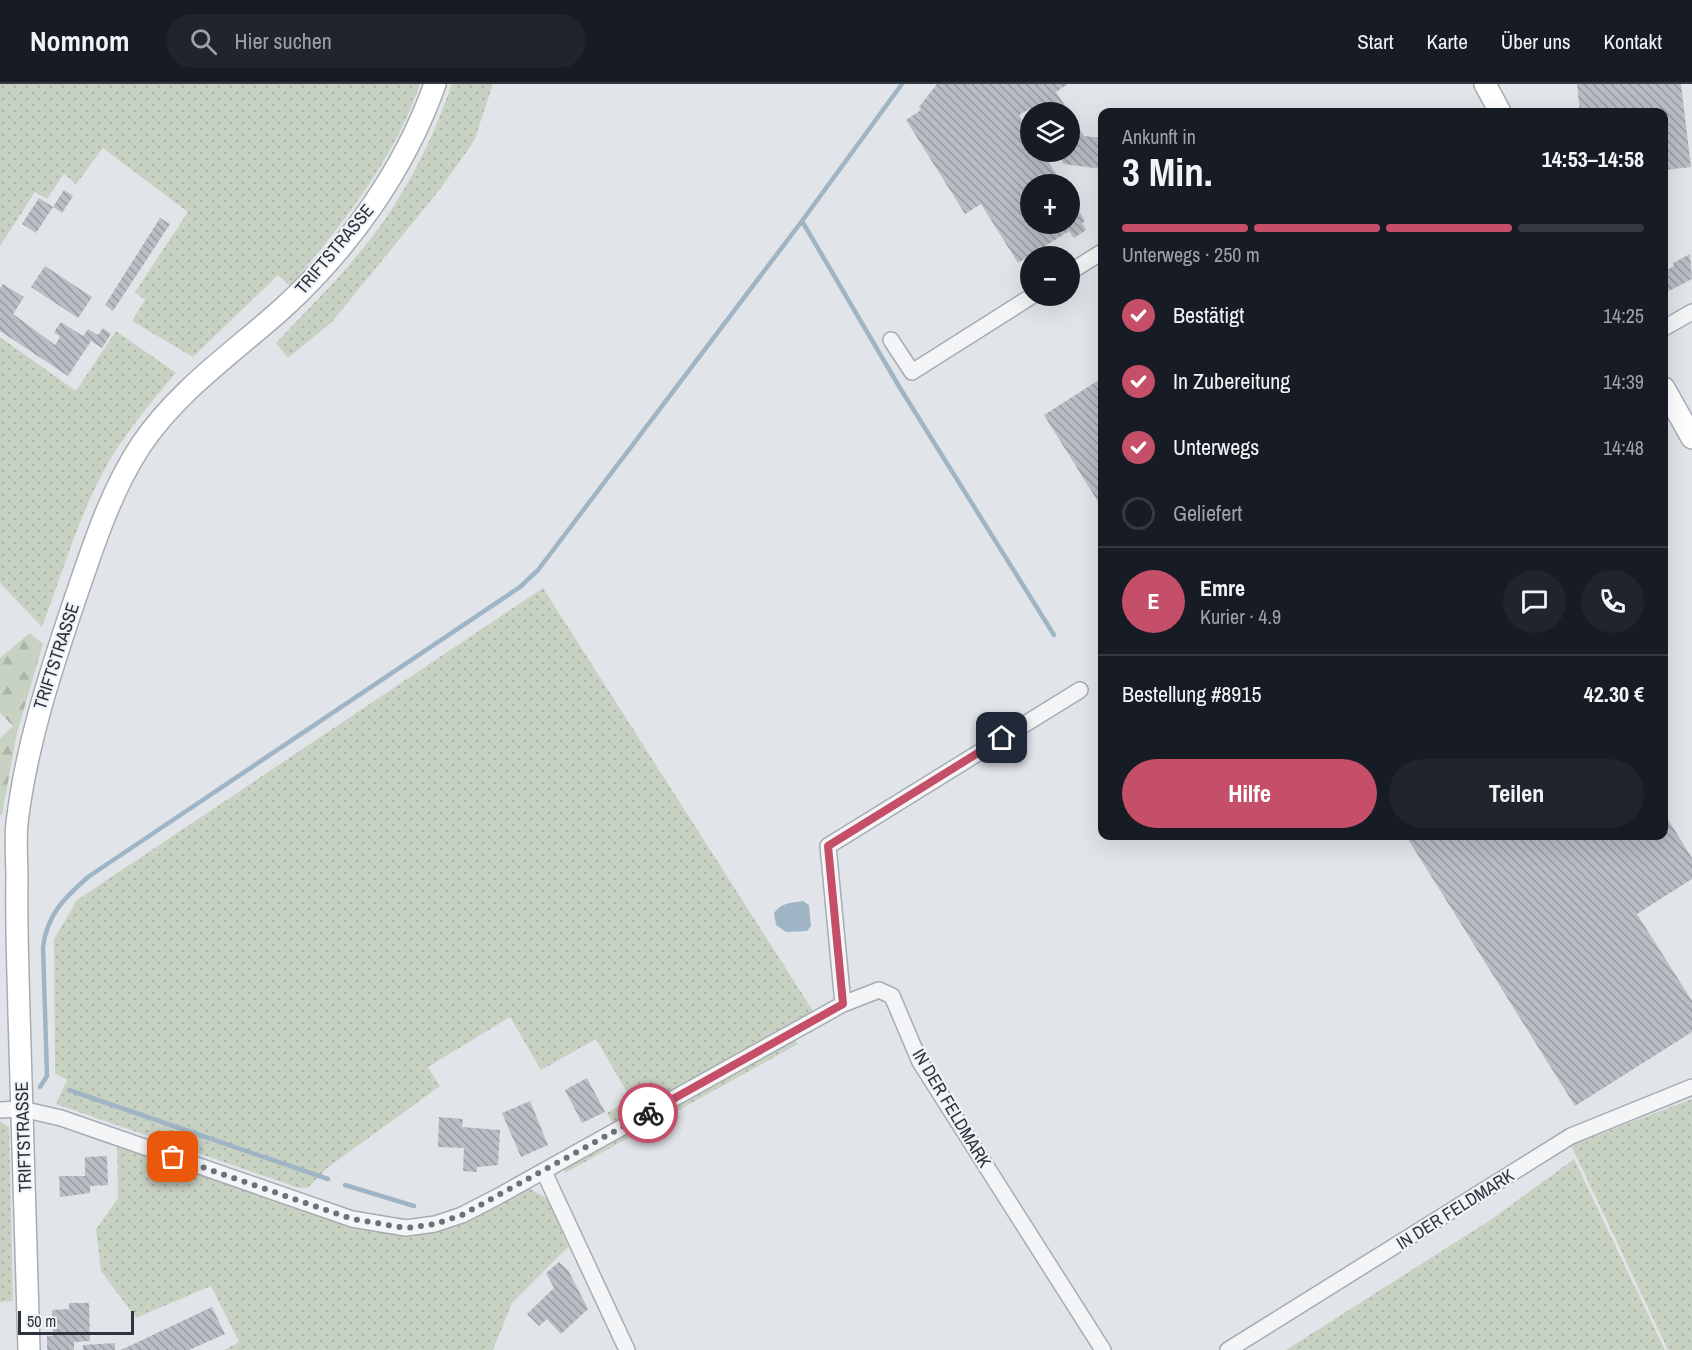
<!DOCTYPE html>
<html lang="de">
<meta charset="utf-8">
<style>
body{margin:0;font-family:"Archivo Narrow",sans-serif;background:#20242c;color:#f1f3f6;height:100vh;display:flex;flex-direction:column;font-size:22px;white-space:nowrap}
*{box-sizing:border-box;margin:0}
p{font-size:20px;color:#9ea1a6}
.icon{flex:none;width:33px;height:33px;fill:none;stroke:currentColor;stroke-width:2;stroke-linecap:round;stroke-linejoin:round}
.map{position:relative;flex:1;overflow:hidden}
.panel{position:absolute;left:1098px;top:24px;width:570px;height:732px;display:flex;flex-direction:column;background:#171b24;border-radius:12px;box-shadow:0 6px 24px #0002}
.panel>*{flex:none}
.fabs{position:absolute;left:1020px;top:18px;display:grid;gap:12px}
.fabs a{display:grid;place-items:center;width:60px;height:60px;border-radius:50%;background:#171b24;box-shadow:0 6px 24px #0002;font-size:30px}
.scale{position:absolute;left:18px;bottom:15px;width:116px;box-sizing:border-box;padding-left:6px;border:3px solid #2b343f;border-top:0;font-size:16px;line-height:21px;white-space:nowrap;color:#2b343f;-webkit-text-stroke:4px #f1f4f6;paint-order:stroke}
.pin{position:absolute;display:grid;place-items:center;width:51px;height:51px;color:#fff;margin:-26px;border-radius:12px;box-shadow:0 3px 9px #0006}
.courier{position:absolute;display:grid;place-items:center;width:60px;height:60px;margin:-30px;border:4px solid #c54f69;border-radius:50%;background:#fff;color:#222;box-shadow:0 2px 8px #0007}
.headline em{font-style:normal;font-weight:700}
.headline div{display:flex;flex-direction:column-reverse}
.headline{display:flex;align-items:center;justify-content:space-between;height:102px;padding:0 24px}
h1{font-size:39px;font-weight:700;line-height:45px}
.bar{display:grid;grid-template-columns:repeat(4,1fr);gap:9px 6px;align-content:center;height:72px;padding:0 24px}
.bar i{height:8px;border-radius:4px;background:#363941}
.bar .current{background:#c54f69}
.bar p{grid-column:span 4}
.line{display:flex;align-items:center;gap:15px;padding:0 24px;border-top:2px solid #363941}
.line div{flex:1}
.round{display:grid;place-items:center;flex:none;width:63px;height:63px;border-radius:32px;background:#20242c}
ol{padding:0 24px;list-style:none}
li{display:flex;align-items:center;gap:18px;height:66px}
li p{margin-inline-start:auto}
li .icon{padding:6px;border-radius:50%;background:#c54f69;color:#fff;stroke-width:4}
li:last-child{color:#9ea1a6}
li i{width:33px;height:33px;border:3px solid #363941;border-radius:50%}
.button{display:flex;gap:12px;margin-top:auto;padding:12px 24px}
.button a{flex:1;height:69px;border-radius:36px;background:#c54f69;color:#fff;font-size:24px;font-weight:700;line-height:69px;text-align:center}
.button a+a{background:#20242c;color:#f1f3f6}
header{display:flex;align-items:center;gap:36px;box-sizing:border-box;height:84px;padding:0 30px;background:#171b24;border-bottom:2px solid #363941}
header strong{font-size:28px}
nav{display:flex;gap:33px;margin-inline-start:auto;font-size:21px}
.search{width:420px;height:54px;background:#20242c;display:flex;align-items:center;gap:15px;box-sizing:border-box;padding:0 21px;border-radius:33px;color:#9ea1a6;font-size:22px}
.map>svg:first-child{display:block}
.grass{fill:url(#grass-dots)}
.forest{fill:url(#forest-firs)}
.water{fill:#9fb5c6}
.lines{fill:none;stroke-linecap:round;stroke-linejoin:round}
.stream{stroke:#9fb5c6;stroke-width:4.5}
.building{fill:url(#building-back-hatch)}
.street-casing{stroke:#a7acb3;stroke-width:18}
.secondary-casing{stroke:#a7acb3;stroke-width:24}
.street{stroke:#f4f5f7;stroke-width:15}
.secondary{stroke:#fff;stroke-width:21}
.done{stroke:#6b727a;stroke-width:6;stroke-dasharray:0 10.8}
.route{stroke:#c54f69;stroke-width:8}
.labels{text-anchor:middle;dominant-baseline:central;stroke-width:4.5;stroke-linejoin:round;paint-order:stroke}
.street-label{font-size:18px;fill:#2b343f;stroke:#f1f4f6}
</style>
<header>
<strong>Nomnom</strong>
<div class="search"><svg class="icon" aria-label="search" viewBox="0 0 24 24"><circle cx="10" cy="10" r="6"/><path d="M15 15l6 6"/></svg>Hier suchen</div>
<nav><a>Start</a><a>Karte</a><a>Über uns</a><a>Kontakt</a></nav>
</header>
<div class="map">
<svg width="1692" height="1266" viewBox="0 0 1692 1266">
<defs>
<pattern id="grass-dots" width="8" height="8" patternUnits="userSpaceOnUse" patternTransform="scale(1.5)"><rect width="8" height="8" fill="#c8d2c3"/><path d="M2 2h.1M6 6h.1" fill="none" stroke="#acb5a9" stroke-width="1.8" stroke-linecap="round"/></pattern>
<pattern id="forest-firs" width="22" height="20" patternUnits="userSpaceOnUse" patternTransform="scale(1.5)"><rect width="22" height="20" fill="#c8d2c3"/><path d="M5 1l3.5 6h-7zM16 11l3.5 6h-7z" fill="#acb5a9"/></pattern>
<pattern id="building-back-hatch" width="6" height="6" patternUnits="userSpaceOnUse" patternTransform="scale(1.5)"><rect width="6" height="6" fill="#b9bec5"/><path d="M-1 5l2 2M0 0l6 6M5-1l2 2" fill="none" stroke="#979ba1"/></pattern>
</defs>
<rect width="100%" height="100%" fill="#e1e5e9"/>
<path class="grass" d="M 0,0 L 420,0 C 394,76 342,141 290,202 L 278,191 L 193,273 L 132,237 L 145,216 L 135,208 L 188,128 L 103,64 L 76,100 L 64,90 L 47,115 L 35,108 L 0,162 Z
M 452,0 L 493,0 L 474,57 L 441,104 L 332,238 L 288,274 L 276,259 C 304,229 334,200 360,168 C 401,120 431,60 452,0 Z
M 116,247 L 176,289 C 151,318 126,348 107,381 C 79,431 62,490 42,543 L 0,499 L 0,253 L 76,307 Z
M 543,504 L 813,927 L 795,941 L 613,1040 L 607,1029 L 631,1015 L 596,955 L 541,986 L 510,933 L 428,983 L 440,1002 L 327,1084 L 309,1103 L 299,1104 L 56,1020 L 67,996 L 55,989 L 54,855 L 77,816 Z
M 793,954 L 798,960 L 565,1089 L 564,1082 Z
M 1692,1015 L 1692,1266 L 1668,1266 L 1571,1061 Z
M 0,1037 L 9,1043 L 13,1217 L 0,1218 Z
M 117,1063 L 352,1143 L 402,1152 L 437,1145 L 529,1104 L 548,1115 L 568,1163 L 512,1219 L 493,1266 L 224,1266 L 239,1258 L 211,1202 L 136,1234 L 101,1187 L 96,1145 L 118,1114 Z
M 1574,1075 L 1665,1266 L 1286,1266 L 1492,1135 Z"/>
<path class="forest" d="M 30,549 L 43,560 L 17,649 L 2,731 L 0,731 L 0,655 L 13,642 L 0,629 L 0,574 Z"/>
<path class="water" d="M 803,817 L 809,821 L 811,842 L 807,847 L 786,848 L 776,841 L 774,829 C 782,818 791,819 803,817 Z"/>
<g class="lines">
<path class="stream" d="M 802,137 L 900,304 L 1054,551
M 40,1003 L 47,992 L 43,863 C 47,831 64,814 88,793 L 520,503 L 538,486 L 802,137 L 902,0
M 69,1006 L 328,1095
M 345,1101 L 414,1122"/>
</g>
<path class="building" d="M 937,0 L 1068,0 L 1056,8 L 1069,28 L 1031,28 L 1029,25 L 1019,31 L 1030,49 L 1030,68 L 1042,68 L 1063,100 L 1030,100 L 1030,140 L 1070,140 L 1070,112 L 1085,137 L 1082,139 L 1086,146 L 1074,154 L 1069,147 L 1018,179 L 981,120 L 965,130 L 906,36 L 921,26 L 919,23 Z
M 1577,0 L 1681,0 L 1691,83 L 1664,86 L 1664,28 L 1580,28 Z
M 1070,30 L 1084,52 L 1102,54 L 1102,85 L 1064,80 L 1056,68 L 1070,68 Z
M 64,106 L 73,112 L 62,129 L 53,123 L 36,149 L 22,140 L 39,114 L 53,123 Z
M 160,134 L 170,140 L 113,227 L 105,221 Z
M 1690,170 L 1692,195 L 1667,208 L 1664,201 L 1664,188 L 1674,182 L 1673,179 Z
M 45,182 L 92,213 L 78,234 L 31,203 Z
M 3,200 L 24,213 L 13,230 L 55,261 L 60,253 L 54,248 L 61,238 L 83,252 L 88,245 L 98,251 L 103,244 L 111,250 L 102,264 L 91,257 L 68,292 L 0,247 L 0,204 Z
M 1102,294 L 1102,424 L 1044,331 Z
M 1664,729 L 1692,774 L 1692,795 L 1637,830 L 1692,917 L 1692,948 L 1575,1022 L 1406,752 L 1664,752 Z
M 587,994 L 605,1028 L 582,1039 L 565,1006 Z
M 530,1017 L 548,1061 L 521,1073 L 502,1029 Z
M 439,1033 L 463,1035 L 462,1043 L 500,1046 L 498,1081 L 477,1083 L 477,1088 L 463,1087 L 464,1064 L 438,1063 Z
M 107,1072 L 108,1101 L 90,1102 L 90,1109 L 60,1113 L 59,1092 L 85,1092 L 85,1073 Z
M 559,1178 L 568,1186 L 588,1225 L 561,1250 L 547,1235 L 539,1242 L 527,1230 L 554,1204 L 546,1189 Z
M 69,1219 L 89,1219 L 90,1257 L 74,1258 L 74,1266 L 47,1266 L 47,1252 L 53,1252 L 52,1226 L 69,1225 Z
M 212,1223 L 225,1250 L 189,1266 L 121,1266 Z
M 115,1259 L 115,1266 L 83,1266 L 83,1261 Z"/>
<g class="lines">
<g class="street-casing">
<path id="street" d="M 1070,188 L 1102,168
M 1664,244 L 1692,228
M 891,256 L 912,288 L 1032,212
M 843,920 L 828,762 L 1080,606
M 0,1026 L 22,1025 L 61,1034 L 352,1135 L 406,1144 L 435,1140 L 462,1131 L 497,1113 L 843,920 L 879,906 L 892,912 L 920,978 L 1103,1266
M 544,1088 L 627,1266
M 1228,1266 L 1571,1052 L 1692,1003"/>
</g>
<g class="secondary-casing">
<path id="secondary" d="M 1485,0 L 1500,28
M 1664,304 L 1692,354
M 29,1266 C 26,1154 22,1041 19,929 C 18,884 16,840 17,795 C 17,777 15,758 17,739 C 26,662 50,589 75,515 C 93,463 110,408 141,361 C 178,306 234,268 282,225 C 349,164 405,85 435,0"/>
</g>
<use href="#street" class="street"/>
<use href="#secondary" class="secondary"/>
</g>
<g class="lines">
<path class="done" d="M 173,1073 L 352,1135 L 406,1144 L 435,1140 L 462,1131 L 648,1029"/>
<path class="route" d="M 648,1029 L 843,920 L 828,762 L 1002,654"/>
</g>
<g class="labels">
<g class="street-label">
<text transform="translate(334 165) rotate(-50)">TRIFTSTRASSE</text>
<text transform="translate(56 572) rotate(-72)">TRIFTSTRASSE</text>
<text transform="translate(952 1024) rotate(59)">IN DER FELDMARK</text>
<text transform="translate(23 1053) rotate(-92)">TRIFTSTRASSE</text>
<text transform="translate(1455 1125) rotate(-32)">IN DER FELDMARK</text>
</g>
</g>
</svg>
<div class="fabs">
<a><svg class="icon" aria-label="layers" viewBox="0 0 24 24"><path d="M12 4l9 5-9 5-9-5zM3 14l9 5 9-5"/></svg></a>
<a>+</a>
<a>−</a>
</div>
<div class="scale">50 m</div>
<div class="pin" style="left:173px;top:1073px;background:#ea580c"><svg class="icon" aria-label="bag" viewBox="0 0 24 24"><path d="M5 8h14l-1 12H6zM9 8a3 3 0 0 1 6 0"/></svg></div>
<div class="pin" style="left:1002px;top:654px;background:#1f2937"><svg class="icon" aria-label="home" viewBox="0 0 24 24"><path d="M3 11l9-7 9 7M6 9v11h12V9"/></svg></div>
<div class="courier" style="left:648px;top:1029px"><svg class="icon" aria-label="bike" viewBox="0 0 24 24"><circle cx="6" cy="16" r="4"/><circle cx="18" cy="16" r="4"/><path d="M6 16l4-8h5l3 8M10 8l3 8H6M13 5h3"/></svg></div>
<section class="panel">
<div class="headline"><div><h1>3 Min.</h1><p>Ankunft in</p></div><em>14:53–14:58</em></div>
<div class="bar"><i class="current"></i><i class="current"></i><i class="current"></i><i></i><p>Unterwegs · 250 m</p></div>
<ol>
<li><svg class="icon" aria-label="check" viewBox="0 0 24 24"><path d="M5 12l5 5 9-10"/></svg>Bestätigt<p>14:25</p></li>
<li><svg class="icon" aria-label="check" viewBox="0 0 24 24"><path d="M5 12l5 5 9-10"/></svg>In Zubereitung<p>14:39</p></li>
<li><svg class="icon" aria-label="check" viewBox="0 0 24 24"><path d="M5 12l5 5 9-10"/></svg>Unterwegs<p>14:48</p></li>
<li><i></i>Geliefert</li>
</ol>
<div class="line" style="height:108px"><b class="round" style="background:#c54f69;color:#fff">E</b><div><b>Emre</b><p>Kurier · 4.9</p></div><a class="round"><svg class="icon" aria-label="chat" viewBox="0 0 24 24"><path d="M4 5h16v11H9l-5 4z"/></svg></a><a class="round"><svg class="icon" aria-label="phone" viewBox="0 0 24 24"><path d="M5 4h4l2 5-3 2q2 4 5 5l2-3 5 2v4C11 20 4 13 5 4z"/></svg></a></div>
<div class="line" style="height:78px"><div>Bestellung #8915</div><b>42.30 €</b></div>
<div class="button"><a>Hilfe</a><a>Teilen</a></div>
</section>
</div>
